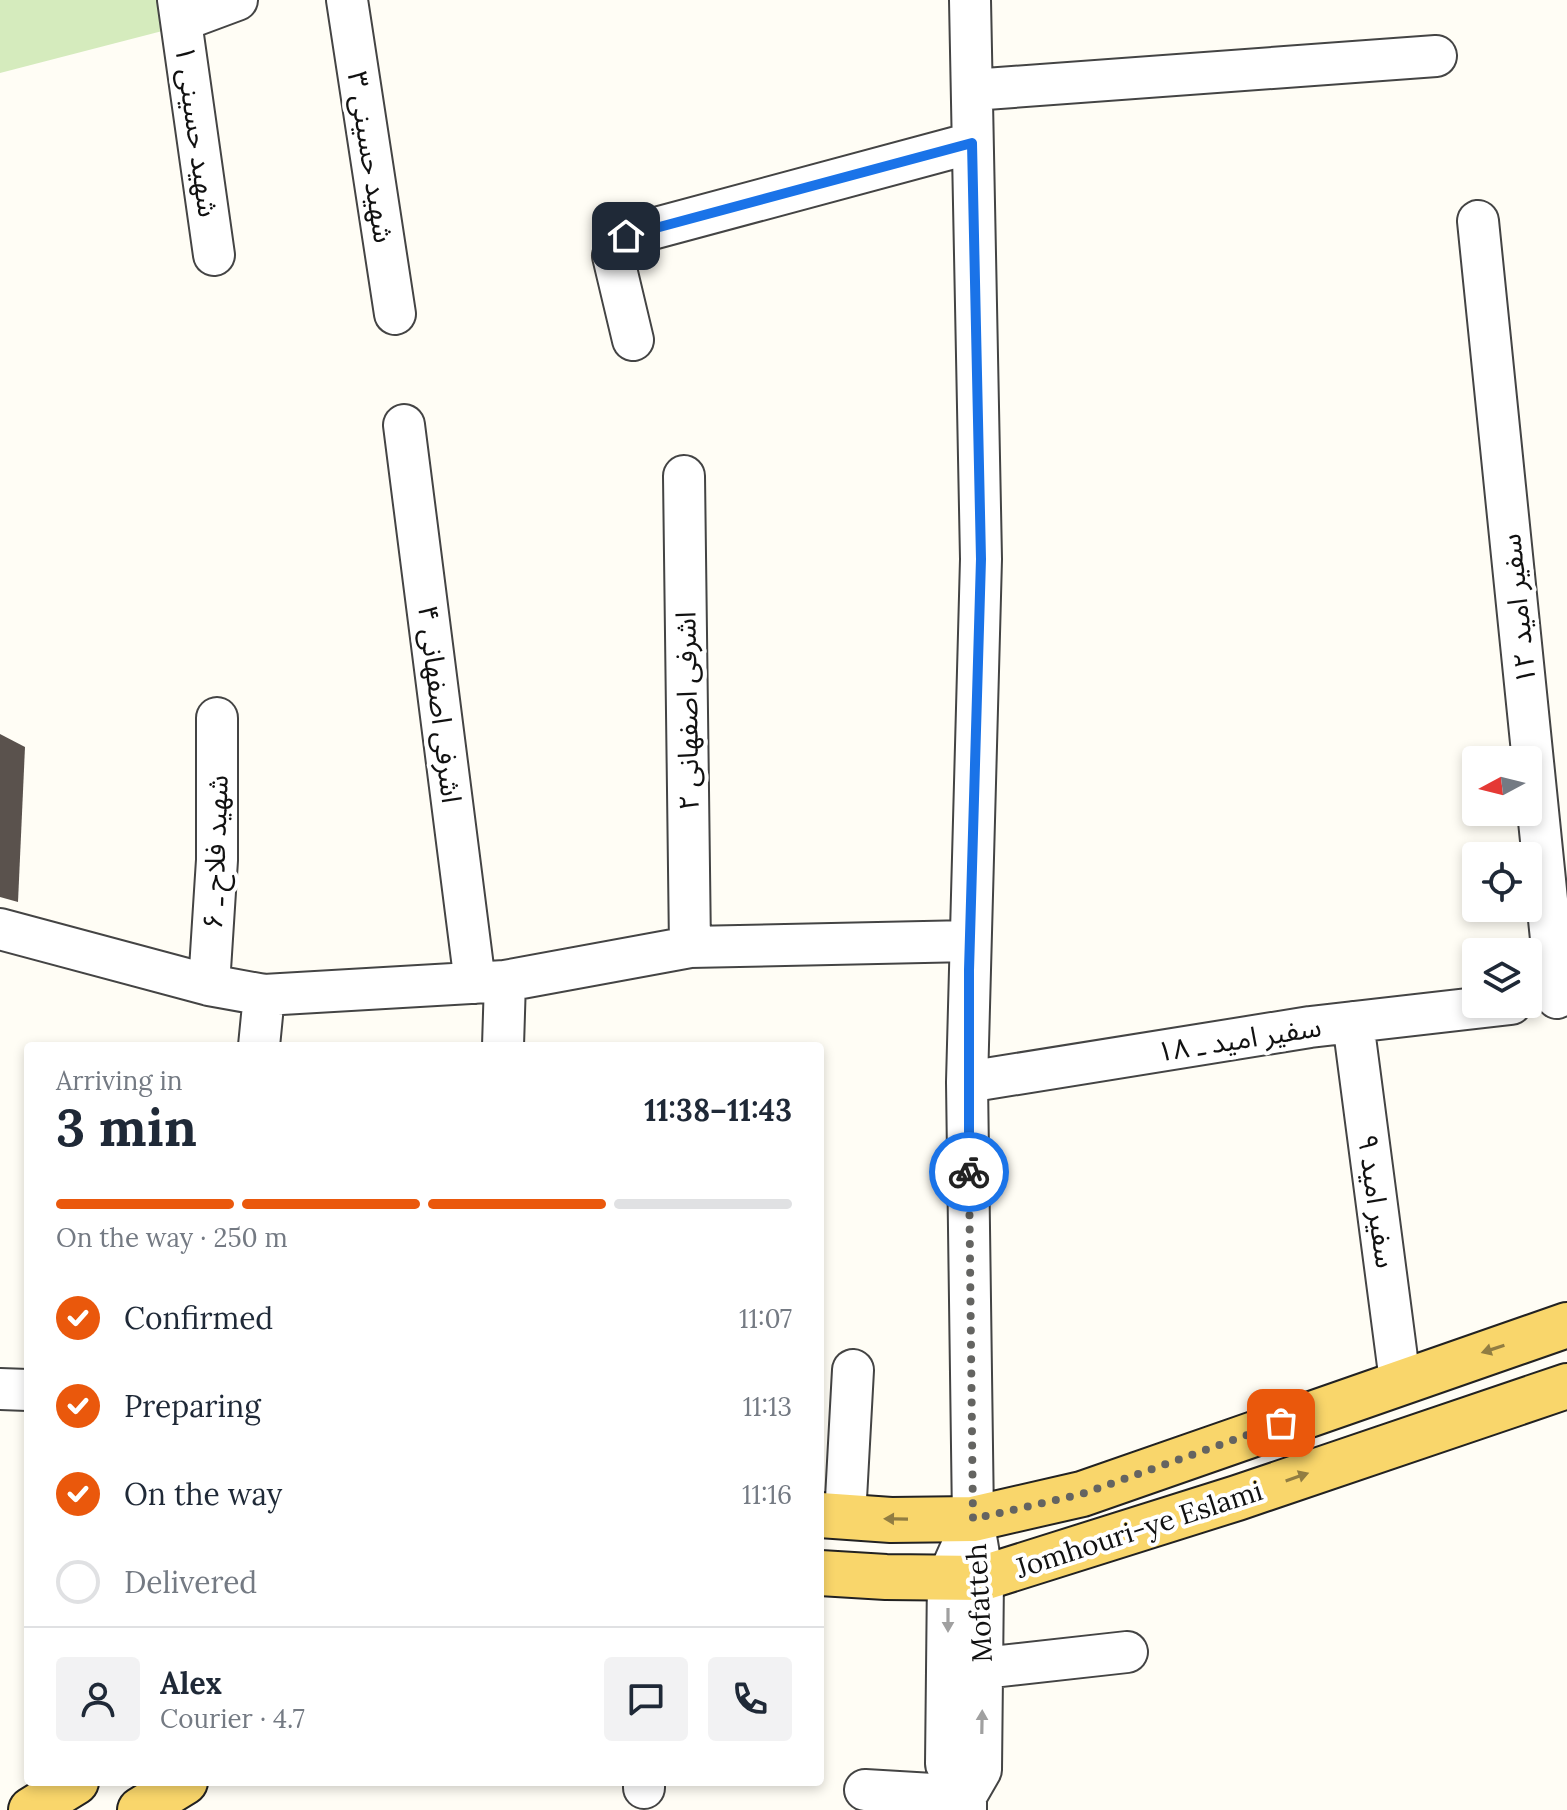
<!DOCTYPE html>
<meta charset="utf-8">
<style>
body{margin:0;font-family:Lora,"Noto Sans Arabic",serif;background:#f2f2f3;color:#1f2937;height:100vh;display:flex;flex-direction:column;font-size:30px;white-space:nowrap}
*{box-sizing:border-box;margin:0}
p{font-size:26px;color:#747a83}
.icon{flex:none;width:44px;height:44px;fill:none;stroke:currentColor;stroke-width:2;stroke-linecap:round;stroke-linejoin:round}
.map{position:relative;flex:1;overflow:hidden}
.side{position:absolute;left:24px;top:1042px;width:800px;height:744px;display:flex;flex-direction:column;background:#fff;border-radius:8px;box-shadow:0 4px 12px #0003}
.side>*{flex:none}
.needle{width:52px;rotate:263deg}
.buttons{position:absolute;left:1462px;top:746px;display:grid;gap:16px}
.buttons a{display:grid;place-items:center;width:80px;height:80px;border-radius:8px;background:#fff;box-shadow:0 4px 12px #0003;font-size:40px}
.pin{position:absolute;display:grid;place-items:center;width:68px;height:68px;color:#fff;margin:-34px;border-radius:16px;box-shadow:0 4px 12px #0006}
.courier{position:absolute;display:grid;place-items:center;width:80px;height:80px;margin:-40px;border:6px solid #1a73e8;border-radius:50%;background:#fff;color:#222;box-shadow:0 2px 10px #0007}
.headline em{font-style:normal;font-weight:700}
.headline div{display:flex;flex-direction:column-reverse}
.headline{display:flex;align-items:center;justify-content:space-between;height:136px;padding:0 32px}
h1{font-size:52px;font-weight:700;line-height:60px}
.bar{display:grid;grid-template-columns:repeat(4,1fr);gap:12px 8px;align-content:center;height:96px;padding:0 32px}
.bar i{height:10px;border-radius:6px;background:#e0e1e3}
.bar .current{background:#ea580c}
.bar p{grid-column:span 4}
.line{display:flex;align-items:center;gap:20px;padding:0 32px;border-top:2px solid #e0e1e3}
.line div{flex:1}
.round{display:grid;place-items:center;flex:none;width:84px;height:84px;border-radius:8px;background:#f2f2f3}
ol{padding:0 32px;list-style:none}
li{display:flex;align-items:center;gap:24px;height:88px}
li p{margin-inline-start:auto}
li .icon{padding:8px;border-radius:50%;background:#ea580c;color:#fff;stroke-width:4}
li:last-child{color:#747a83}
li i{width:44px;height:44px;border:4px solid #e0e1e3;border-radius:50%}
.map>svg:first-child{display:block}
.garden{fill:#d5ebbd}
.building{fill:#5a524d}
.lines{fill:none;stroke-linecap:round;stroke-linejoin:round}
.minor-casing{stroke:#444;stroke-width:44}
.major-casing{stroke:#222;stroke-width:48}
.minor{stroke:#fff;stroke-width:40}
.major{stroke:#f9d66b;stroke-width:44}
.oneway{fill:#917d42}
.oneway2{fill:#a0a0a0}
.done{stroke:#646461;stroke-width:8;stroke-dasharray:0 14.4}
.route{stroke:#1a73e8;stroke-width:10}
.labels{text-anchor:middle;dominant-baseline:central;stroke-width:8;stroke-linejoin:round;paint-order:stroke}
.street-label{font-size:28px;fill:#111;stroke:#fff}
</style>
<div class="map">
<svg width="1567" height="1810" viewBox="0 0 1567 1810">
<rect width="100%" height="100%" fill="#fffdf5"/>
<path class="garden" d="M 0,0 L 225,0 L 228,14 L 0,73 Z"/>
<path class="building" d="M 0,734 L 25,747 L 18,902 L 0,897 Z"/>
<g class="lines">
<g class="minor-casing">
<path id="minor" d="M 178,0 L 179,7 L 194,16 L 237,0
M 347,0 L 395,314
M 179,7 L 214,255
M 972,90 L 1436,56
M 1478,221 L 1557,998
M 633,340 L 613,256 L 626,236 L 972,143
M 404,425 L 475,983
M 684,476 L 690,947
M 0,929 L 209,985 L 264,995 L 505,981 L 690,947 L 970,941
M 209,985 L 217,860 L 217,718
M 1353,1022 L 1400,1381
M 259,1046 L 264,995
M 503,1046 L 505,981
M 967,1082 L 1310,1027 L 1511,1004
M 0,1389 L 28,1390
M 845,1517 L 853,1370
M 961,1548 L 948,1577 L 946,1764 L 966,1796
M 983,1668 L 1127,1652
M 644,1782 L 644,1788
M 865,1790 L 966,1796
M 966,1810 L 966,1796 L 981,1770 L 983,1578 L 973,1519 L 967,1082 L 981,559 L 970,0"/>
</g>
<g class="major-casing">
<path id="major" d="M 820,1515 L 891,1520 L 973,1519 L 1082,1494 L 1567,1325
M 820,1573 L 886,1577 L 983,1578 L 1237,1498 L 1567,1386
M 31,1810 L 76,1782
M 140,1810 L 185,1782"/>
</g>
<use href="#minor" class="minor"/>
<use href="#major" class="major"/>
</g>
<defs><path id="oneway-solid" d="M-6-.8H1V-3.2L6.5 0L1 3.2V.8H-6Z" transform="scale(2)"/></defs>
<g class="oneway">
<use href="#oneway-solid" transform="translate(1493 1349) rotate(162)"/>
<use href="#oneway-solid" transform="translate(1297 1477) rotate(-19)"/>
<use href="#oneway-solid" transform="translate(896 1519) rotate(-179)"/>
</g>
<g class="oneway2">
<use href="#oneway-solid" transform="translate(948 1620) rotate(90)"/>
<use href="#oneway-solid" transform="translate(982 1722) rotate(-89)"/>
</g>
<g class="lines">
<path class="done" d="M 969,1172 L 973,1519 L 1082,1494 L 1281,1423"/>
<path class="route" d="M 626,236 L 972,143 L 981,559 L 969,970 L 969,1172"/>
</g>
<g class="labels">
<g class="street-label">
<text transform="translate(197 131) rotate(82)">شهید حسینی ۱</text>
<text transform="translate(371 157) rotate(81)">شهید حسینی ۳</text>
<text transform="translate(1518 609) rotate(-96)">سفیر امید ۱۲</text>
<text transform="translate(440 704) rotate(83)">اشرفی اصفهانی ۴</text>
<text transform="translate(687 711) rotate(-91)">اشرفی اصفهانی ۲</text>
<text transform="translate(215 852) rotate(-88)">شهید فلاح ـ ۶</text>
<text transform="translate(1239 1039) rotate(-9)">سفیر امید ـ ۱۸</text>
<text transform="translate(1377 1201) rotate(82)">سفیر امید ۹</text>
<text transform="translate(1139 1529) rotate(-18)">Jomhouri-ye Eslami</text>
<text transform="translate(979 1603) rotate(-93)">Mofatteh</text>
</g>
</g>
</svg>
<div class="buttons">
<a><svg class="needle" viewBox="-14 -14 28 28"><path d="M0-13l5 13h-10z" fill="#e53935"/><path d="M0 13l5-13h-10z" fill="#747a83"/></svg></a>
<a><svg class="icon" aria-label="locate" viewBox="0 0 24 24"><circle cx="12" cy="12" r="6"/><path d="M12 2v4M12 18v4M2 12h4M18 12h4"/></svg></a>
<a><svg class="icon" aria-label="layers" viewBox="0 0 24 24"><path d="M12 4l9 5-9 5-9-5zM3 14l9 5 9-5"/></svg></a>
</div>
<div class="pin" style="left:1281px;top:1423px;background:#ea580c"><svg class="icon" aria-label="bag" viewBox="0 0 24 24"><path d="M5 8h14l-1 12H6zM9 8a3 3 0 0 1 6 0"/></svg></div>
<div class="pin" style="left:626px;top:236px;background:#1f2937"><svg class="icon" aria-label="home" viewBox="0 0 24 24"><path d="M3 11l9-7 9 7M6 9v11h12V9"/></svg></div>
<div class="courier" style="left:969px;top:1172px"><svg class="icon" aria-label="bike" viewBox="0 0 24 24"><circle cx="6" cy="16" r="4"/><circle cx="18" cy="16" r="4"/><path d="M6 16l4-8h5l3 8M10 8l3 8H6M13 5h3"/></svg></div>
<section class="side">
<div class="headline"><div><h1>3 min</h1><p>Arriving in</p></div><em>11:38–11:43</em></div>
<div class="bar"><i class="current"></i><i class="current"></i><i class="current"></i><i></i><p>On the way · 250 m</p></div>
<ol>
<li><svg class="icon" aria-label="check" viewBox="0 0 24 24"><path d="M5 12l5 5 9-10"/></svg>Confirmed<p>11:07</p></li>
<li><svg class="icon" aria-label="check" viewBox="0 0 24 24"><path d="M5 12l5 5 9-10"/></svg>Preparing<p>11:13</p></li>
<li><svg class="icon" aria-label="check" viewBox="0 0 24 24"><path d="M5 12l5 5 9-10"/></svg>On the way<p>11:16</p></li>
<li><i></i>Delivered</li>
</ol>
<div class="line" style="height:144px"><a class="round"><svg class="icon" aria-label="person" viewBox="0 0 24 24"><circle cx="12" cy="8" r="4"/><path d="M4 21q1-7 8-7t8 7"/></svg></a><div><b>Alex</b><p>Courier · 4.7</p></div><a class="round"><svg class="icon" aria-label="chat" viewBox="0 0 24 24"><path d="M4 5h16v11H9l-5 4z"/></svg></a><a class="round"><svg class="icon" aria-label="phone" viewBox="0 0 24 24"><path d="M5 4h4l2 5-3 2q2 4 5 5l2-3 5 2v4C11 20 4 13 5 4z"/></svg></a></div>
</section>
</div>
